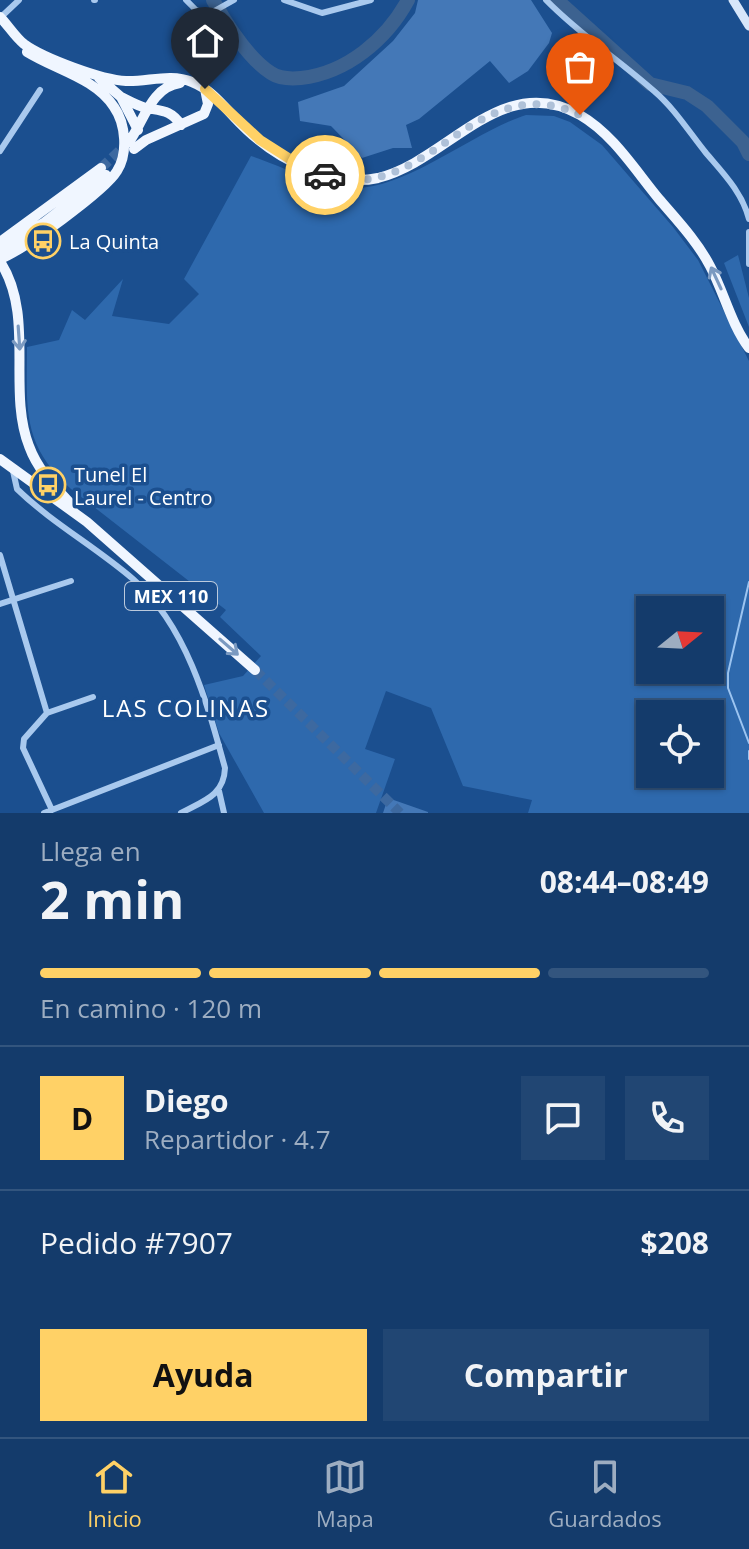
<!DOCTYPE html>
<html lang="es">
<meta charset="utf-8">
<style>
body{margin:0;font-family:"Open Sans",sans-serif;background:#214673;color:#f1f3f6;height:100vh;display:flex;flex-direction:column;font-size:30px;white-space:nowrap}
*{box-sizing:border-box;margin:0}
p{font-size:26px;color:#9dadc1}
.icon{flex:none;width:44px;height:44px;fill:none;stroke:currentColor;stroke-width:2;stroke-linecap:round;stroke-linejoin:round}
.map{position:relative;height:813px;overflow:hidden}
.drawer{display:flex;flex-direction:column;background:#143b6b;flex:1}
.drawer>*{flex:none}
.needle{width:52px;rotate:72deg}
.tools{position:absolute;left:636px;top:596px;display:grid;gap:16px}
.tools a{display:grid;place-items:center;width:88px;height:88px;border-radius:0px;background:#143b6b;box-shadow:0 2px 6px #0004,0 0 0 2px #33557e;font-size:40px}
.pin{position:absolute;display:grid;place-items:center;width:68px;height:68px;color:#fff;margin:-82px -34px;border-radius:50% 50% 50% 0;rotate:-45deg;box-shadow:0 0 8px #0007}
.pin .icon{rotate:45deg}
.courier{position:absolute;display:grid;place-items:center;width:80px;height:80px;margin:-40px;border:6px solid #ffd166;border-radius:50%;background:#fff;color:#222;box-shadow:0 2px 10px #0007}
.headline em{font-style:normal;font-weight:700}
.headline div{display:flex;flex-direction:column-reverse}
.headline{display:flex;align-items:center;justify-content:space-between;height:136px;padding:0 40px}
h1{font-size:52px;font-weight:700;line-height:60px}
.bar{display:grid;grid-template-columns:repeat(4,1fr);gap:12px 8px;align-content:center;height:96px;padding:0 40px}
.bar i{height:10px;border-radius:6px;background:#33557e}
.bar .active{background:#ffd166}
.bar p{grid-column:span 4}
.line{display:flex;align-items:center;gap:20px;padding:0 40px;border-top:2px solid #33557e}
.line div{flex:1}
.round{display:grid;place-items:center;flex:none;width:84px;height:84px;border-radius:0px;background:#214673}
.action{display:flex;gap:16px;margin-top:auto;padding:16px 40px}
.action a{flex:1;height:92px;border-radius:0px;background:#ffd166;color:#111;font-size:32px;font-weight:700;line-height:92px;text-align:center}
.action a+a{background:#214673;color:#f1f3f6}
.tabs{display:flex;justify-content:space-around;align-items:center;height:112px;border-top:2px solid #33557e;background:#143b6b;font-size:22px;color:#9dadc1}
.tabs a{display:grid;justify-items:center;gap:4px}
.tabs .active{color:#ffd166}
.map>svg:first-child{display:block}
.green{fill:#2e69ad;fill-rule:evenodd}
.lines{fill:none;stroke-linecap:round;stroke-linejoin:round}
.stream{stroke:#9cc4f0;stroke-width:2}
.river{stroke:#3c6290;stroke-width:14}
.building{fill:#4478b7}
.primary-tunnel{stroke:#3d69a0;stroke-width:10;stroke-dasharray:10 5;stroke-linecap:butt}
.street{stroke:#a9c9ee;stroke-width:6}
.secondary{stroke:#d6e6fa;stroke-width:9}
.primary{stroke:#f0f6ff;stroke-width:10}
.oneway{stroke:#7b9ac1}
.done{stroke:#afc1d8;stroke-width:8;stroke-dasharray:0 14.4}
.route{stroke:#ffd166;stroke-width:10}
.labels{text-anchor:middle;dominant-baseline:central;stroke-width:7;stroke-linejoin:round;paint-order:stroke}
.shield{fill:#1b4f8f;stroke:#bbcadd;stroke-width:2}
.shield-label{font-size:18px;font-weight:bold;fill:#fff}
.poi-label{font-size:20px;fill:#fff;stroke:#1b4f8f;text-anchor:start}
.quarter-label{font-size:24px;letter-spacing:2px;fill:#fff;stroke:#1b4f8f}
</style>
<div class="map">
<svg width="749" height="813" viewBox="0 0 749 813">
<rect width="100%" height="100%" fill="#1b4f8f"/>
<path class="green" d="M 526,115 L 554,116 L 570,122 L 602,145 L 673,227 L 698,260 L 749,361 L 749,813 L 528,813 L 532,800 L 463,786 L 431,708 L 386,691 L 365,749 L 395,759 L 376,813 L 264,813 L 219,733 L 204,685 L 243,676 L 261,656 L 220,617 L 226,610 L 71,489 C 21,444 27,409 27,347 L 59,340 L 72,310 L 85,320 L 123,279 L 112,316 L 169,324 L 199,294 L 184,279 L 251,156 C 281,166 319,185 350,188 C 403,192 473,132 526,115 ZM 650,610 L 710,610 L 710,670 L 650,670 ZM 650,714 L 710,714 L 710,774 L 650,774 Z
M 738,255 L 749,298 L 749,327 L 724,263 Z"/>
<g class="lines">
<path class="stream" d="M 749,582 L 728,673 L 728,688 L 749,743
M 749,751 L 749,759"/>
<path class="river" d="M 213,0 C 226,23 249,59 271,73 C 280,79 291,79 301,78 C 347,73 387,39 408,0
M 557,0 L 650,84 L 687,93 L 707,106 L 743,142 L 749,154"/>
</g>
<path class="building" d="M 418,0 L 531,0 L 552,33 L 549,43 L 528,71 L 509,83 L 490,61 L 419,119 L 406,125 L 412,148 L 393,148 L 362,158 L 331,126 L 300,121 L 298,102 L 344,86 L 393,41 L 415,13 Z
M 388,798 L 428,812 L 428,813 L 383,813 Z"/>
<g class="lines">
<path class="primary-tunnel" d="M 101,168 L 128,143
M 255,670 L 400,813"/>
<path class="street" d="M 94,0 L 95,0
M 186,0 L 196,10 L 209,14 L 234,0
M 284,0 L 322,13 L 371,0
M 546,0 C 579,34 619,60 654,91 C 675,109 689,132 706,153 C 723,173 742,192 749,219
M 0,18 L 19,0
M 0,151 L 40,90
M 749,232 L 749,264
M 13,471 L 17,489 C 52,523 96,547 133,579 C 186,625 207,702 225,768 C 224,796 203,801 181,813
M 0,555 L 47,713 L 24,739 L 23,748 L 52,810
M 0,604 L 71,581
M 47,713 L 93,697
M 219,791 L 224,813
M 44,813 L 219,745"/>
<path class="secondary" d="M 733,0 L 749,26"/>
<path class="primary" d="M 0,17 C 8,25 15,37 24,44 C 43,58 102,80 126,81 C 148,82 170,73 192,82 C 215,91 228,113 246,129 C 278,159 332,188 378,178 C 448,161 501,70 580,115 C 613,134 635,170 659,199 C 677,220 697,241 710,266 C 724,292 731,324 749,348
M 99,78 L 121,97 L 138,130
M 121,97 C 129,101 138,106 146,108 C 162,111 171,110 181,125
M 129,142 C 144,121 151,87 180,83
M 134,149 L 146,140 L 204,114 L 208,104 L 205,89
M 0,242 L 101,168
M 0,250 L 45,222 L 106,175
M 0,259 C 23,250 105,191 117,171 C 128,154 126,124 114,107 C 95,78 56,70 27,52
M 1,263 C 35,317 7,390 29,446 C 38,471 56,488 73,506
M 0,459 L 87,522 L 255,670"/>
</g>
<defs><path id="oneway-shaft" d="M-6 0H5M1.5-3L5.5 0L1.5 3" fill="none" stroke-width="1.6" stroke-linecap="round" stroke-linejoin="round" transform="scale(2)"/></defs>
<g class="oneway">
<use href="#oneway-shaft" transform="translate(716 278) rotate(-115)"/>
<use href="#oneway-shaft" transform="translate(19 338) rotate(86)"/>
<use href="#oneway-shaft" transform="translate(229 647) rotate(41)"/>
</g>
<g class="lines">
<path class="done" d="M 325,175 C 427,208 474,65 580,115"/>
<path class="route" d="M 205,89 L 260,140 L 293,161 L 325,175"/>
</g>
<defs>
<g id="bus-ring" transform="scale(1.8)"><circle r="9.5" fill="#1b4f8f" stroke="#ffd166" stroke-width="1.5"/><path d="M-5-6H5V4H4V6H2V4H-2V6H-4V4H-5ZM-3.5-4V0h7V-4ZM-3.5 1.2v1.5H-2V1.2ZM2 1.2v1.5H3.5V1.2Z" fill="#ffd166"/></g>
</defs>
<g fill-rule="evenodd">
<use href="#bus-ring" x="43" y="241"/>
<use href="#bus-ring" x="48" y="485"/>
</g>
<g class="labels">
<rect class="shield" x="125" y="582" width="92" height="28" rx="6"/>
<g class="shield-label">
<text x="171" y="596">MEX 110</text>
</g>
<g class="poi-label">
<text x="69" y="241">La Quinta</text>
<text x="74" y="474">Tunel El<tspan x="74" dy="23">Laurel - Centro</tspan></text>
</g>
<g class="quarter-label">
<text x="186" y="707">LAS COLINAS</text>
</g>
</g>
</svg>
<div class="tools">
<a><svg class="needle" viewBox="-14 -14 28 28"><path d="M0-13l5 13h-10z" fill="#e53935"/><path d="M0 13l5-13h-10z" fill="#9dadc1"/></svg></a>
<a><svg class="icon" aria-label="locate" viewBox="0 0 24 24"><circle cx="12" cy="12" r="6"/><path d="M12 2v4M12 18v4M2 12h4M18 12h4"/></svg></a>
</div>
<div class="pin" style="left:580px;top:115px;background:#ea580c"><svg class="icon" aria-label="bag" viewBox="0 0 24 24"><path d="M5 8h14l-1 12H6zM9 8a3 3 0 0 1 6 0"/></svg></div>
<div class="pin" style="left:205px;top:89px;background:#1f2937"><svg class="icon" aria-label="home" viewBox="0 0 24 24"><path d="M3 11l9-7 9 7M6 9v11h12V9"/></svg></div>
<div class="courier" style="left:325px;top:175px"><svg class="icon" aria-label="car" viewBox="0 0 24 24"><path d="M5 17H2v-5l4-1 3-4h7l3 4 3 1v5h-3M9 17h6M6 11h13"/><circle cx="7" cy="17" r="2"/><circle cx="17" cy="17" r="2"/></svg></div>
</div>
<section class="drawer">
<div class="headline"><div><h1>2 min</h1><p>Llega en</p></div><em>08:44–08:49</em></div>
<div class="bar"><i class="active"></i><i class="active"></i><i class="active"></i><i></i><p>En camino · 120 m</p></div>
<div class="line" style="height:144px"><b class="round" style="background:#ffd166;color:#111">D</b><div><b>Diego</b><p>Repartidor · 4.7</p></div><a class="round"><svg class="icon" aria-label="chat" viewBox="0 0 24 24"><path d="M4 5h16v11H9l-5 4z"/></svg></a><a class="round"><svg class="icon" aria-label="phone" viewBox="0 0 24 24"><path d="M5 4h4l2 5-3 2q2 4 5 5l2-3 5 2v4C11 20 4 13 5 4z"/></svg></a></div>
<div class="line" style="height:104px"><div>Pedido #7907</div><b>$208</b></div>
<div class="action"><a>Ayuda</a><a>Compartir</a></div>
</section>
<nav class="tabs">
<a class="active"><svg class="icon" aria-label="home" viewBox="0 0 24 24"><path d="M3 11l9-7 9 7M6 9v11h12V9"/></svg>Inicio</a>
<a><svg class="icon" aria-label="map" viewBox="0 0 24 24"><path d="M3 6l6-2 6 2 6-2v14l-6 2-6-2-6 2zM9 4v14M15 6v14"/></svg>Mapa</a>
<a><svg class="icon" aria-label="saved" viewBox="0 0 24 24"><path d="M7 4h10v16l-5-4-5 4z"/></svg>Guardados</a>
</nav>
